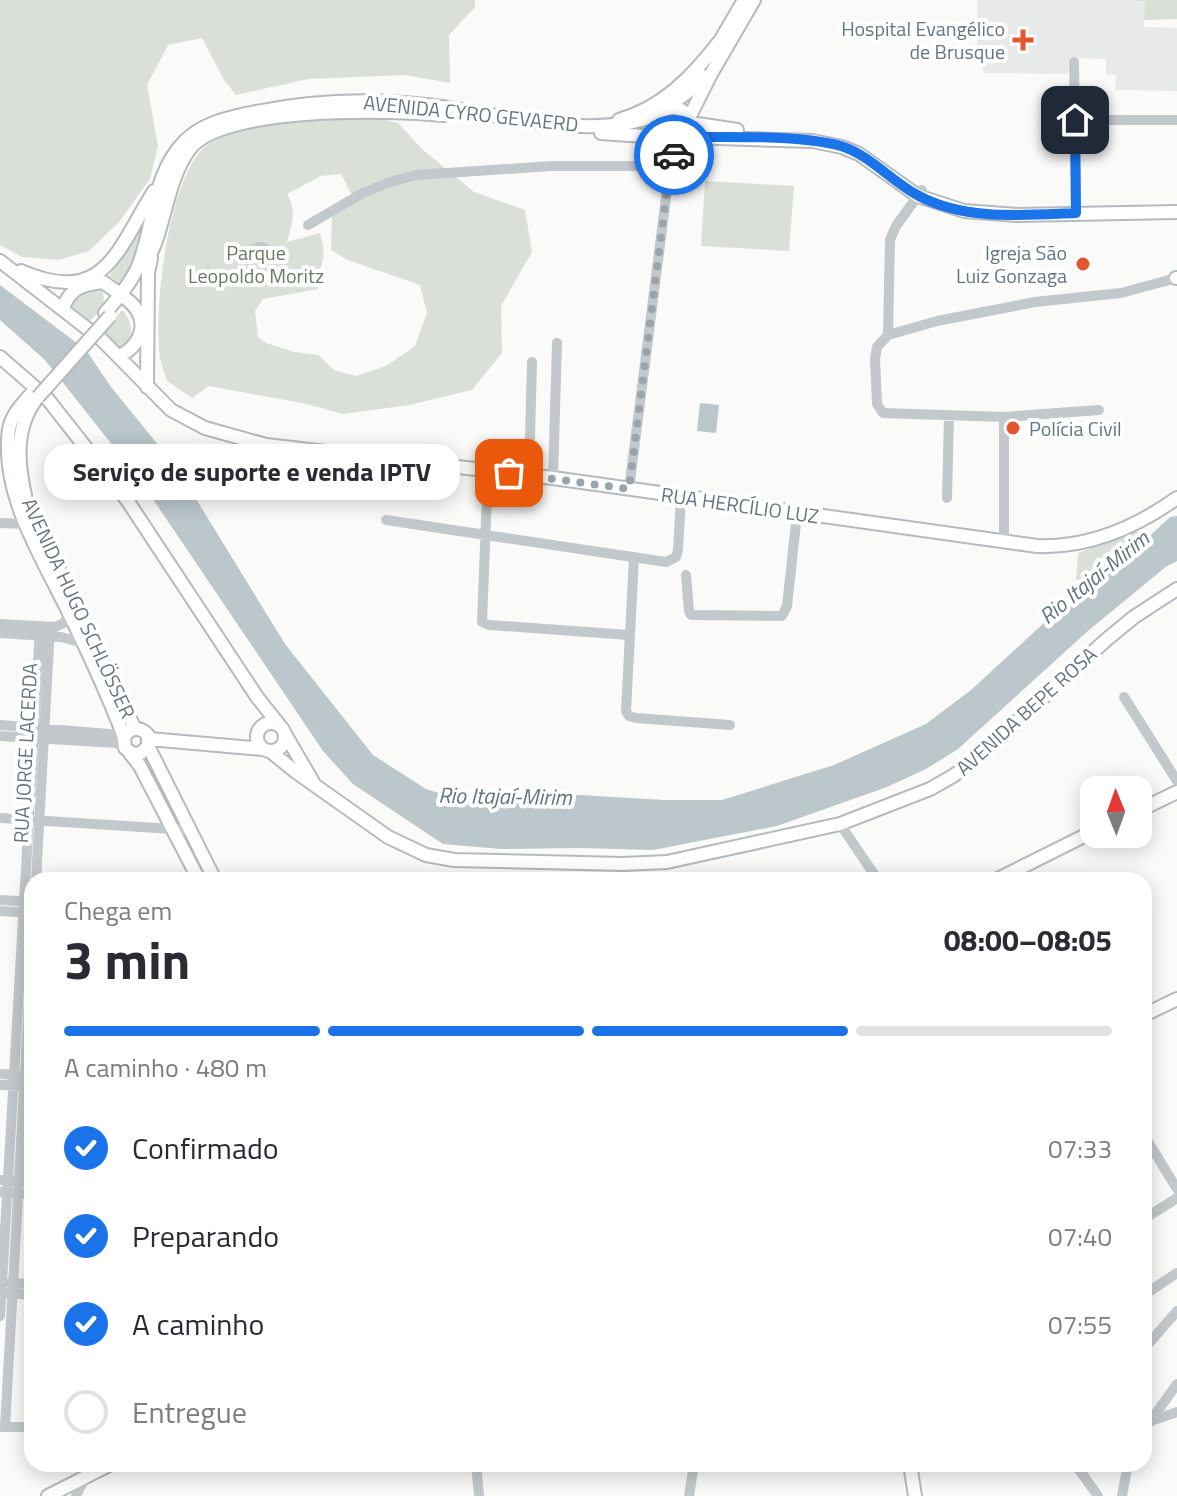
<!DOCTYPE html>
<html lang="pt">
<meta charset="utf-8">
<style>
body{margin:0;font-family:"Titillium Web",sans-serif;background:#f2f2f3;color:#2b2b33;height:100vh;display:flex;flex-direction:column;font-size:30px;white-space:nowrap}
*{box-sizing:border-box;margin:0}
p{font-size:26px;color:#7c7c81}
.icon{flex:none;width:44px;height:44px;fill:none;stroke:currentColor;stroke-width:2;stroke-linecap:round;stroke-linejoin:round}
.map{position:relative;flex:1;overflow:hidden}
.side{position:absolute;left:24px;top:872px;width:1128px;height:600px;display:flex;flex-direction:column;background:#fff;border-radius:24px;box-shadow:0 4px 20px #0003}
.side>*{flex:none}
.needle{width:52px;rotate:359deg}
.fabs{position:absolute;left:1080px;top:776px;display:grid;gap:16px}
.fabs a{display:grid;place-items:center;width:72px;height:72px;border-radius:16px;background:#fff;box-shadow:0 4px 20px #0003;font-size:40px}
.pin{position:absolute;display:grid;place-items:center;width:68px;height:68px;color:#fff;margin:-34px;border-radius:16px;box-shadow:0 4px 12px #0006}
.courier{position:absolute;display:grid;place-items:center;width:80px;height:80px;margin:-40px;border:6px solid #1a73e8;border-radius:50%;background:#fff;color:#222;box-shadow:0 2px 10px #0007}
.bubble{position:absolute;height:56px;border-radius:24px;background:#fff;box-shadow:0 4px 20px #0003;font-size:26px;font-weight:700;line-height:56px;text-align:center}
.overview em{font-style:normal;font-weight:700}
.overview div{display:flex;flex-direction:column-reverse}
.overview{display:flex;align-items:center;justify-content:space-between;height:136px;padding:0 40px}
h1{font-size:52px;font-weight:700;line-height:60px}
.bar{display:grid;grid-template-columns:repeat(4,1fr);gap:12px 8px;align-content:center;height:96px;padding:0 40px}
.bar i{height:10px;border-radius:6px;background:#e1e1e2}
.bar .current{background:#1a73e8}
.bar p{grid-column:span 4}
ol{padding:0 40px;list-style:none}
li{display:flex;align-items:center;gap:24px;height:88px}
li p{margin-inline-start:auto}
li .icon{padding:8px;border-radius:50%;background:#1a73e8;color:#fff;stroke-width:4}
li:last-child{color:#7c7c81}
li i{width:44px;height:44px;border:4px solid #e1e1e2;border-radius:50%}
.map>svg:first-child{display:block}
.built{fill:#e8e9e9}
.green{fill:#dadfd7;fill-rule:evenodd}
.water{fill:#bbc7cb}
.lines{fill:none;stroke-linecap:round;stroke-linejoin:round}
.major-casing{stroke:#b5babe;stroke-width:16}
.minor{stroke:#c3c8cc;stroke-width:10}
.major{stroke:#fff;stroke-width:12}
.major-bridge-casing{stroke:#b5babe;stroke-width:16;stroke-linecap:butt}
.major-bridge{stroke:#fff;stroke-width:12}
.done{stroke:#99a4ac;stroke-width:8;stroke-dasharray:0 14.4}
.route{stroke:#1a73e8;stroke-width:10}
.poi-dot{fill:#e4572e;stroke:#fff;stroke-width:3}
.labels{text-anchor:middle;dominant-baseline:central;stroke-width:8;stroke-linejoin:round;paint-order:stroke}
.poi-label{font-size:20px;fill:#657683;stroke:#fff;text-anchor:end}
.street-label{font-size:20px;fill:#657683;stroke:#fff}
.park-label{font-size:20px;fill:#687a64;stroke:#fff}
.water-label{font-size:22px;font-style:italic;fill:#60757c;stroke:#fff}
</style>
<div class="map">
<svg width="1177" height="1496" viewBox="0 0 1177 1496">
<rect width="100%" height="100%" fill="#fafaf8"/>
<path class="built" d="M 977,0 L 1145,0 L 1144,27 L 1177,28 L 1177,91 L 1115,90 L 1116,75 L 1106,74 L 1106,59 L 1069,58 L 1068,74 L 984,73 L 977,50 Z"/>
<path class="green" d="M 0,0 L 475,0 L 475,7 L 449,35 L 450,83 L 405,75 L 308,79 L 236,95 L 224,80 L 202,38 L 168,45 L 147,85 L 158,146 L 150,179 L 119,222 L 89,251 L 59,260 L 22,257 L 0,245 Z
M 1126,0 L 1177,0 L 1177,19 L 1144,20 L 1145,1 Z
M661 126a12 12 0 1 1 24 0a12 12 0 1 1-24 0Z
M 324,117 L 376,117 L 398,123 L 422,149 L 474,192 L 525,210 L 532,252 L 501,306 L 502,353 L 472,390 L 409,405 L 343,414 L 307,404 L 209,386 L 192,398 L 167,381 C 165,373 161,365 160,357 C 153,311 168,177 206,146 C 235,124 289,122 324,117 ZM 341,174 L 353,197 L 332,216 L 331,250 L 348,260 L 420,285 L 427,313 L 415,346 L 386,366 L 356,376 L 334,370 L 318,355 L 294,352 L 266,343 L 258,337 L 255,311 L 263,299 L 318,289 L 315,276 C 326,263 325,250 320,233 L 287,242 C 292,223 297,211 287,194 L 321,176 Z
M 705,181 L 794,186 L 789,251 L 701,246 Z
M 148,219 L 132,268 L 121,285 L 109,276 Z
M 95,288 L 102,291 C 107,305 100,312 90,321 L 69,304 L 73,294 Z
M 122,310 C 133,321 136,339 122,348 L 117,347 L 103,332 Z
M 1138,531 L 1141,537 C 1129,552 1094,579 1076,580 L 1078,553 Z"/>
<path class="water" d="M 263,242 L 270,246 L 268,258 L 264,260 L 246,249 L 255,243 Z
M 0,285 L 86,350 L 111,387 L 177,468 L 285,644 L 373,755 L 426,789 L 474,804 L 532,796 L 580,795 L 664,800 L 722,800 L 834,765 L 926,724 L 971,690 L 1069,600 L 1109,568 L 1124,560 L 1170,517 L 1177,516 L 1177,561 L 1167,566 L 1089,630 L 958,749 L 926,769 L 887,787 L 777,826 L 653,850 L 580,848 L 501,849 L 443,844 L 353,784 L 323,751 L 140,480 L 45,360 L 0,320 Z
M 700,403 L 719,405 L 716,433 L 697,431 Z"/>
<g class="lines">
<g class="major-casing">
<path id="major" d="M 716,48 L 744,0
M655 126a18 18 0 1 1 36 0a18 18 0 1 1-36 0Z
M 663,110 L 688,92 L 701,75
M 689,118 L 711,74 L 754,0
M 619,120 C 663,107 692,77 719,42
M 691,123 L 737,130
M 601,133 L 658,137
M 687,137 L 813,141 L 842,147 L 859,154 L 918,196 L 964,211 L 1017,215 L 1177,212
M 0,261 L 102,340 L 171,410 L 205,428 L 266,445 L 553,478 L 1037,546 C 1089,548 1135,528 1177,498
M 146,263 C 166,228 165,184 189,150 C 220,105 393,110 444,115
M 21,271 C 105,307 117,250 154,191
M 1176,278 L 1177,278
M 63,308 C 70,288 83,284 103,282 L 120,294
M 105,313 C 117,299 132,282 139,264 C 155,222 152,174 185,141 C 203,123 228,118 251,113 C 308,101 368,98 426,105 C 497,112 590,143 659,114
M 120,356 C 145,342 150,316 125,298
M 0,357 L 46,397 L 127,500 L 257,697 L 280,726
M 147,387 L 148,273 L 151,258
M 32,393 C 23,403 12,414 9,429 C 0,494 42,557 69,613 C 89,654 108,695 124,737
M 35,401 C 14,430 18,466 26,500 L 135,729
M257 737a14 14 0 1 1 28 0a14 14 0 1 1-28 0Z
M 285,734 L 313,782
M 149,739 L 263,749
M 148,746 L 141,753 L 133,754 L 125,748 L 124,738 C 129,727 140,726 148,735 L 148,746 L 215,880
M 270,751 L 296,772 L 388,837 L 426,855 L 454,860 L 623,864 L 667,862 L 840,824 L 930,789 L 953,776 L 976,759 L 1106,640 L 1134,617 L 1177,589
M 130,753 L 140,766 L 199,880
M 1138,811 L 1177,792
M 996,880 L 1094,831
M 1144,1015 L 1177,999
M 910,1464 L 915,1496
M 48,1496 L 111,1464"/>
</g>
<path class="minor" d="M 1074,62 L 1076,213
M 1075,120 L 1177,120
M 662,141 L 670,166
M 308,225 L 361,194 L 390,182 L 416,175 L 552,166 L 670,166
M 888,335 L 890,240 L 896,226 L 922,190
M 1099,410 L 1004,417 L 883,413 L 877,404 L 875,359 L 877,347 L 888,335 L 937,321 L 1035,302 L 1121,293 L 1176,278
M 1004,417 L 1004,542
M 488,470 L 482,622 L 489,625 L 629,635
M 529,475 L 532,362
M 553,478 L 557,343
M 629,489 L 670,166 L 678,143
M 947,498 L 949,416
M 386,520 L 666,562 L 676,557 L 678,550 L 681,497
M 0,523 L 26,524
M 634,557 L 626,711 L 629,716 L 636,718 L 730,725
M 686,575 L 689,611 L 691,615 L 782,616 L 787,606 L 797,514
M 0,624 L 55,627 L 64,623 L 69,613
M 0,633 L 61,637 L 83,643
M 1124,697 L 1177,781
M 0,725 L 109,734 L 124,738
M 0,736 L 116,743 L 125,748
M 0,818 L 188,830
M 840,824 L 878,880
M 36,880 L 50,627
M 0,900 L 32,902
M 0,911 L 32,913
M 0,1074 L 32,1076
M 0,1085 L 32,1086
M 1144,1135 L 1177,1189
M 0,1180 L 32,1182
M 0,1192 L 32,1194
M 1144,1219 L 1177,1198
M 10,1283 L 32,1284
M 6,1293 L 32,1295
M 1144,1295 L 1177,1273
M 0,1316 L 40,627
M 1144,1349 L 1177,1311
M 1151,1421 L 1177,1412
M 2,1427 L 32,1427
M 5,1427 L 32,947
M 1144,1430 L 1177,1384
M 476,1464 L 479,1496
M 1075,1464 L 1098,1496
M 76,1496 L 86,1476
M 689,1496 L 694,1464
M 1122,1496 L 1128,1464"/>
<use href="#major" class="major"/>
<g class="major-bridge-casing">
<path id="major-bridge" d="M 38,397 L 110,316"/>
</g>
<use href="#major-bridge" class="major-bridge"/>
</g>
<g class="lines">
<path class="done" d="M 509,473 L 629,489 L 670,166 L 674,155"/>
<path class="route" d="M 674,155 L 678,143 L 687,137 C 731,137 801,135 841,146 C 870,155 892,182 919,196 C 966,221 1024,215 1076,213 L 1075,120"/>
</g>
<g class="poi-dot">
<path d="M1019 28h8v8h8v8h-8v8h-8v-8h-8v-8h8z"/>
<circle cx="1083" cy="264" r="8"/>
<circle cx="1013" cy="428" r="8"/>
</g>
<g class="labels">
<g class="poi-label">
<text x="1005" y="28">Hospital Evangélico<tspan x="1005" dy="23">de Brusque</tspan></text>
<text x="1067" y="252">Igreja São<tspan x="1067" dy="23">Luiz Gonzaga</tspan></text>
<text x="1029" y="428" text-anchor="start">Polícia Civil</text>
</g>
<g class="street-label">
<text transform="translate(471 113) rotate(6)">AVENIDA CYRO GEVAERD</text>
<text transform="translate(740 505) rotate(8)">RUA HERCÍLIO LUZ</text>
<text transform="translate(79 608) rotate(65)">AVENIDA HUGO SCHLÖSSER</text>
<text transform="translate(1026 711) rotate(-42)">AVENIDA BEPE ROSA</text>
<text transform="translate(25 753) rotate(-87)">RUA JORGE LACERDA</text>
</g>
<g class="park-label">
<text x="256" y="252">Parque<tspan x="256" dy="23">Leopoldo Moritz</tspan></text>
</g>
<g class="water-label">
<text transform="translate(1094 577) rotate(-39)">Rio Itajaí-Mirim</text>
<text transform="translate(505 796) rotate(1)">Rio Itajaí-Mirim</text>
</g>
</g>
</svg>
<div class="fabs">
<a><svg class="needle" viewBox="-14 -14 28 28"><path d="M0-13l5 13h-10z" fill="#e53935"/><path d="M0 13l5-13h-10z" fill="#7c7c81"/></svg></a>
</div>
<div class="pin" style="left:509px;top:473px;background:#ea580c"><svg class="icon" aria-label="bag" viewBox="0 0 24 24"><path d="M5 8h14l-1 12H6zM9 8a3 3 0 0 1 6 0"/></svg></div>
<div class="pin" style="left:1075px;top:120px;background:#1f2937"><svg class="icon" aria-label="home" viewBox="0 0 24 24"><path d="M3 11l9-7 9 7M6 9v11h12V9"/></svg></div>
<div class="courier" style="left:674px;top:155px"><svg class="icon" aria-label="car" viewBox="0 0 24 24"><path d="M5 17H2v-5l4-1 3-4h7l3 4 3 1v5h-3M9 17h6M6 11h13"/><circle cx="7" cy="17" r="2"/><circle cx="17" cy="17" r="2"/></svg></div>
<div class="bubble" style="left:44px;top:444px;width:416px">Serviço de suporte e venda IPTV</div>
<section class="side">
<div class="overview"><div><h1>3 min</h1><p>Chega em</p></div><em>08:00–08:05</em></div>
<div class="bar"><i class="current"></i><i class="current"></i><i class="current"></i><i></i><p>A caminho · 480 m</p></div>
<ol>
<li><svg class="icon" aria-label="check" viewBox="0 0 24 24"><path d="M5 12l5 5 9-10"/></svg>Confirmado<p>07:33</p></li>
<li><svg class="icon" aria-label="check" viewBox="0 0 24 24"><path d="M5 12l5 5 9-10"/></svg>Preparando<p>07:40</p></li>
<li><svg class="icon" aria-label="check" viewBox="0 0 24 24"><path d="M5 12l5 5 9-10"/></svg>A caminho<p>07:55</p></li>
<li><i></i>Entregue</li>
</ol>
</section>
</div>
